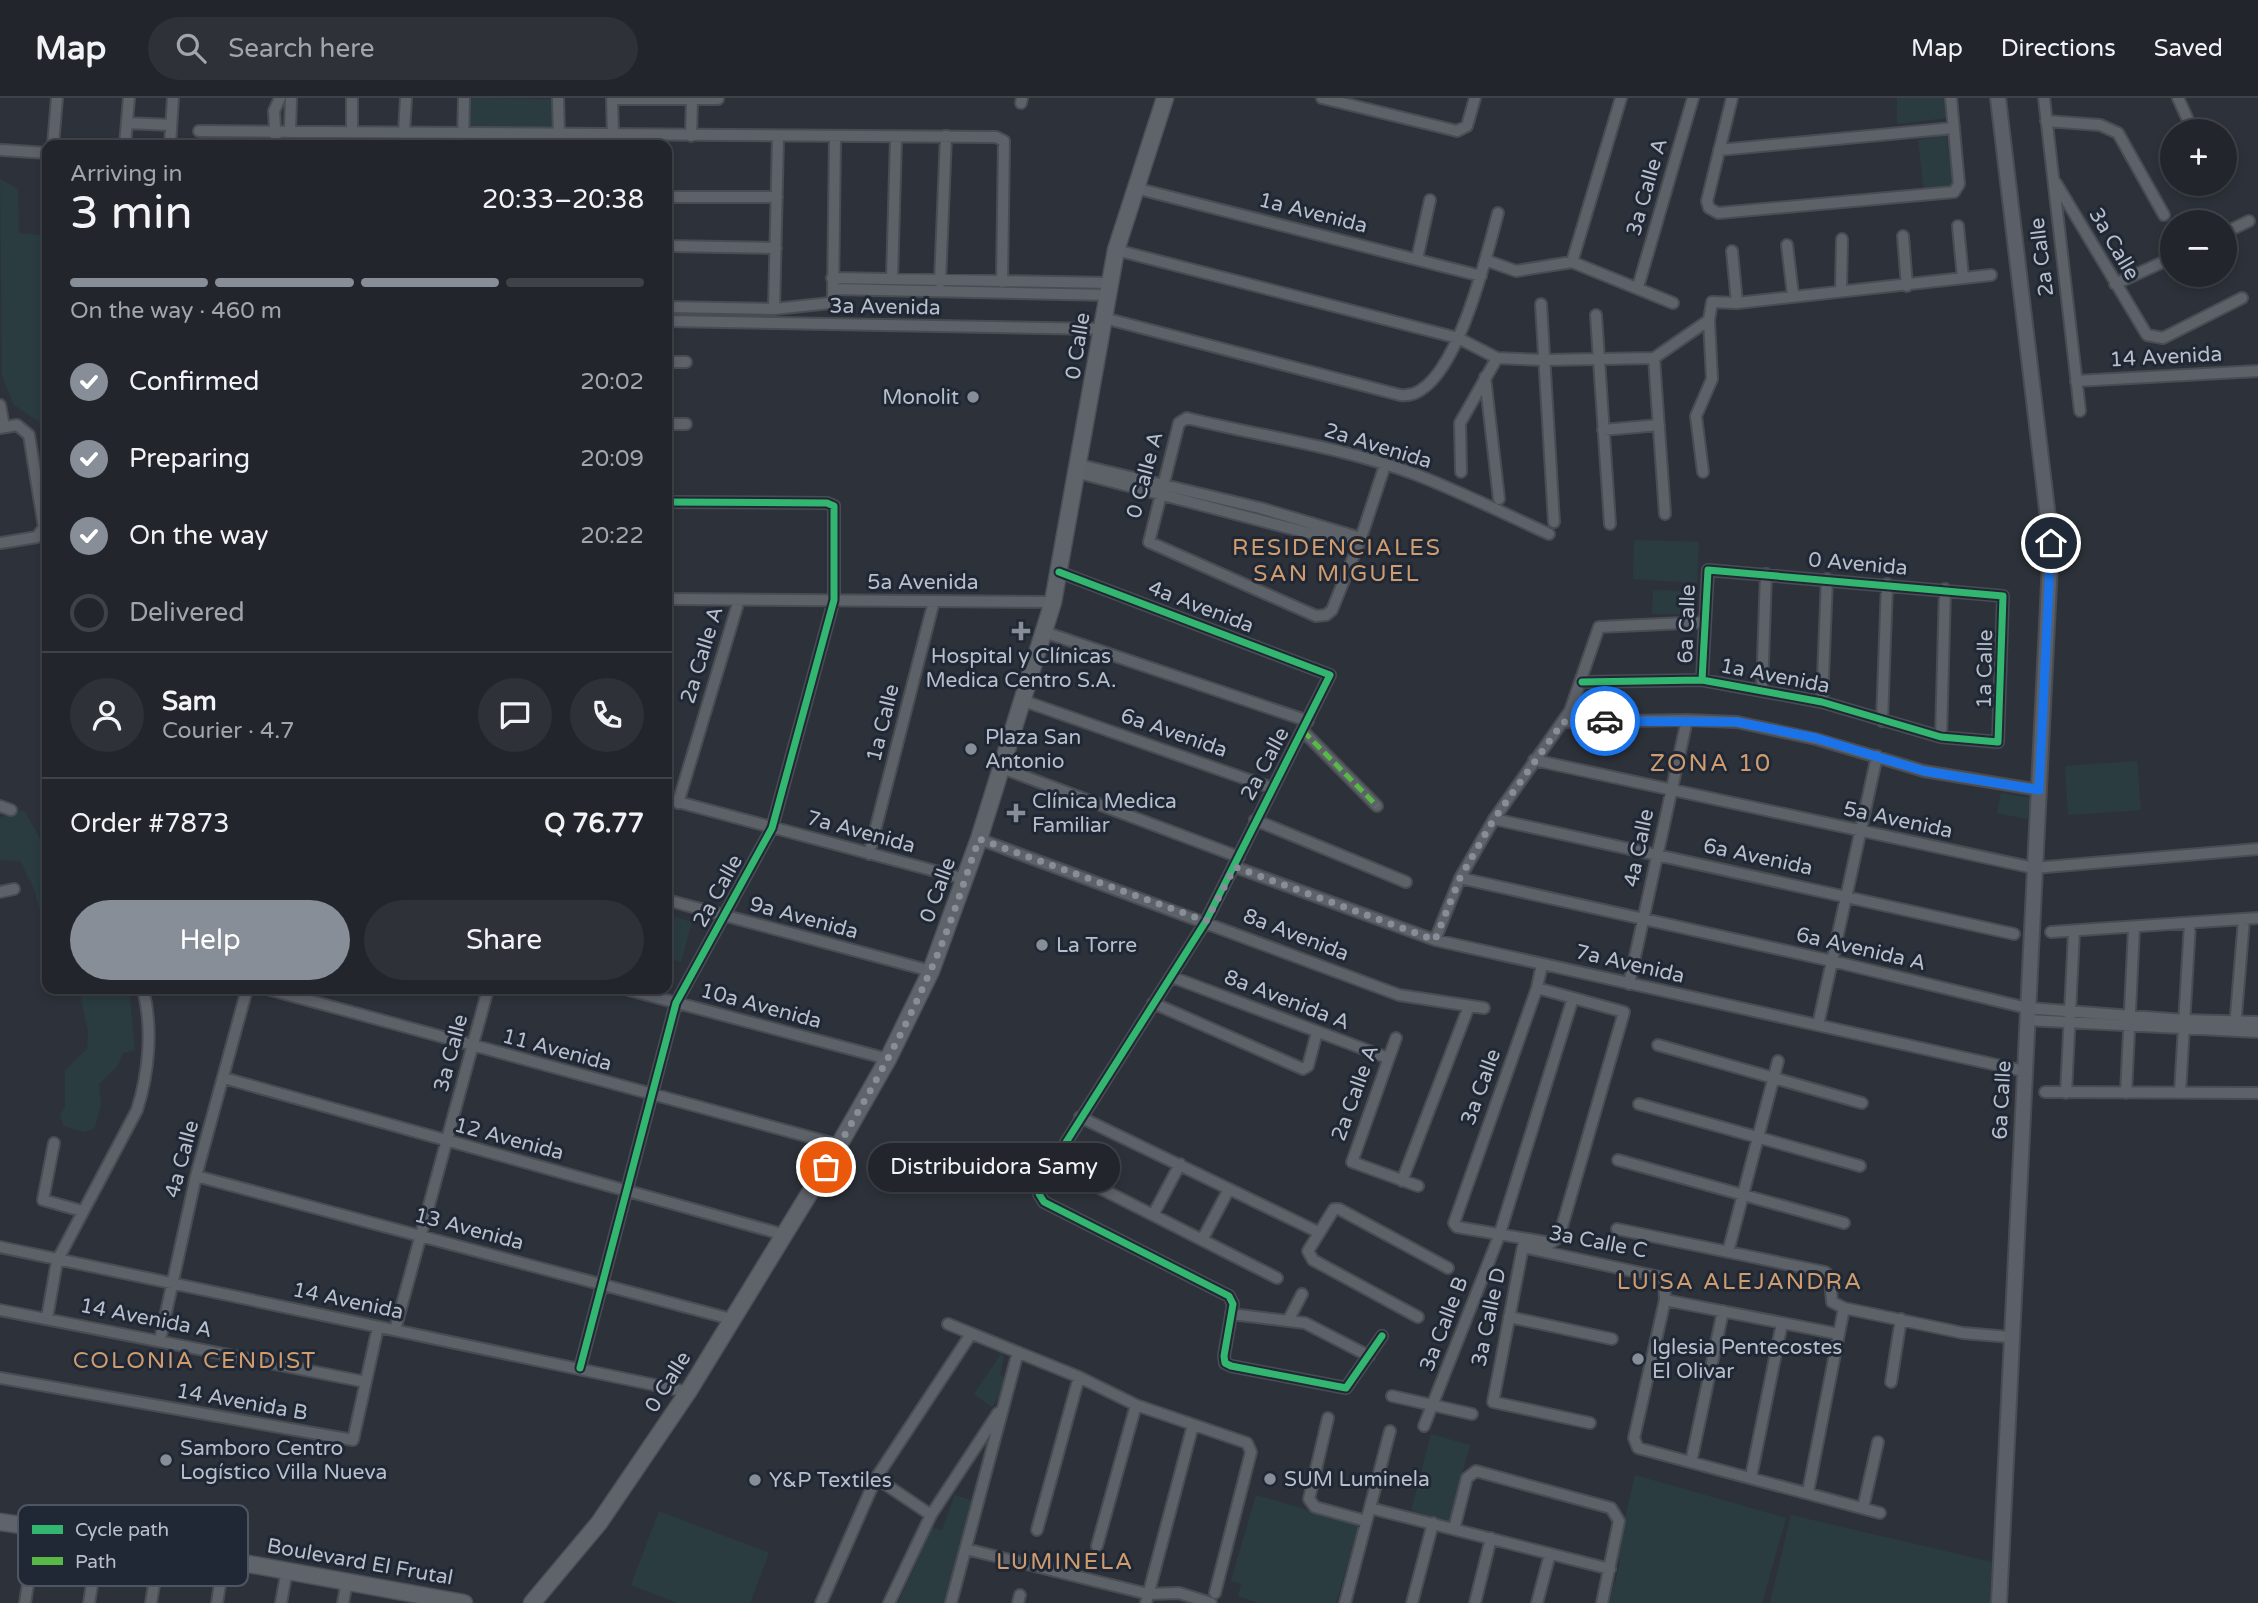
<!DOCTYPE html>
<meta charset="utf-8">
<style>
body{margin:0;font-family:"Varela Round",sans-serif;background:#2e3238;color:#f1f3f6;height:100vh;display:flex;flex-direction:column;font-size:26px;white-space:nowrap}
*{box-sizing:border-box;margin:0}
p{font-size:23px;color:#a2a5a9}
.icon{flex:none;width:38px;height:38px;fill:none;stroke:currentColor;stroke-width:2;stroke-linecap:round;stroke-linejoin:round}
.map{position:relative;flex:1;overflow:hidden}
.panel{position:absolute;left:42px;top:42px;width:630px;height:854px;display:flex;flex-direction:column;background:#22262c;border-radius:14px;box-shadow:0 4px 10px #0003,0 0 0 2px #3f4348}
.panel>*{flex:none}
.fabs{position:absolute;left:2160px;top:21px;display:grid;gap:14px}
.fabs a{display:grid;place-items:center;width:77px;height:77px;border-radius:50%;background:#22262c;box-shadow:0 4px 10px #0003,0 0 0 2px #3f4348;font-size:35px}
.pin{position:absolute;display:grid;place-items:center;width:60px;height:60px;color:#fff;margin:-30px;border:4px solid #fff;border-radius:50%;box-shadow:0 2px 7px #0007}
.courier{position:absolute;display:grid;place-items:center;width:70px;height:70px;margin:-35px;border:5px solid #1a73e8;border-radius:50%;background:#fff;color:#222;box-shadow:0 2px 9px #0007}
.bubble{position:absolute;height:49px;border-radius:24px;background:#22262c;box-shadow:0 4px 10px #0003,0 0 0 2px #3f4348;font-size:23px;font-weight:600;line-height:49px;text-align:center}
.summary em{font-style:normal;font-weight:600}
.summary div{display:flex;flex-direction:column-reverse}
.summary{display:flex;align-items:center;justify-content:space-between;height:119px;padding:0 28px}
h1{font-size:46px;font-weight:600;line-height:52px}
.bar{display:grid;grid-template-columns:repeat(4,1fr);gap:10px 7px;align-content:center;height:84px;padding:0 28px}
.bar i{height:9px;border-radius:5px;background:#3f4348}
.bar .on{background:#878e98}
.bar p{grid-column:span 4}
.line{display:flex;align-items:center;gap:18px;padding:0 28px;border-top:2px solid #3f4348}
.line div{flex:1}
.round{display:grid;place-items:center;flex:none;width:74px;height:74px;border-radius:37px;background:#2e3238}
ol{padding:0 28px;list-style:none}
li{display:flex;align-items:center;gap:21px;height:77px}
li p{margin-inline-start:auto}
li .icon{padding:7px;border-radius:50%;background:#878e98;color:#fff;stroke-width:4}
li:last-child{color:#a2a5a9}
li i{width:38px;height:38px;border:4px solid #3f4348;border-radius:50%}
.cta{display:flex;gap:14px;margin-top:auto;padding:14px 28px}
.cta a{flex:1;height:80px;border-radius:42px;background:#878e98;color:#fff;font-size:28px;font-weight:600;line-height:80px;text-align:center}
.cta a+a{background:#2e3238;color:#f1f3f6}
header{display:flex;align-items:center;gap:42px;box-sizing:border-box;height:98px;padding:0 35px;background:#22262c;border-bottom:2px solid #3f4348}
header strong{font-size:33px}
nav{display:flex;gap:38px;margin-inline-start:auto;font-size:24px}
.search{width:490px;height:63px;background:#2e3238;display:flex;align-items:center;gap:18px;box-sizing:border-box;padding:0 24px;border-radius:38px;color:#a2a5a9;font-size:26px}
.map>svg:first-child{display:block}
.green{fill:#2a3c40}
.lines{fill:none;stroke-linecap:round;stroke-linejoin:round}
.minor-casing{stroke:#494d53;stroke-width:14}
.secondary-casing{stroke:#494d53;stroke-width:18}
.primary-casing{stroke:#4b4f57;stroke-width:19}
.minor{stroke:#5d6168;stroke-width:10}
.secondary{stroke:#5b5f67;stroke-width:14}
.primary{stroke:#5f636a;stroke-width:16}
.quiet{stroke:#58b947;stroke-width:5;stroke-dasharray:10 5;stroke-linecap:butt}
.cycleway-casing{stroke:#202836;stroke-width:11}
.cycleway{stroke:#33b770;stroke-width:7}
.done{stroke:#878e98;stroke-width:7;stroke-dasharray:0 12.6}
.route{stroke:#1a73e8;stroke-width:9}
.poi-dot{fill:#878e98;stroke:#202836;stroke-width:2.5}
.labels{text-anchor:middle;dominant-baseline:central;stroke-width:6;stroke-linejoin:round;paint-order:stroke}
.street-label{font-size:21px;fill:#b8bfcb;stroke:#202836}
.poi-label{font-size:21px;fill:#b8bfcb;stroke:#202836;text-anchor:start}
.neighbourhood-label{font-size:23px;letter-spacing:2px;fill:#d19c6d;stroke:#202836}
.quarter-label{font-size:24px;letter-spacing:2px;fill:#d19c6d;stroke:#202836}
.key{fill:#202836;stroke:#4e5563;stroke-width:2}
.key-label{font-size:19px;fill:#b8bfcb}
</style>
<header>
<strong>Map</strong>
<div class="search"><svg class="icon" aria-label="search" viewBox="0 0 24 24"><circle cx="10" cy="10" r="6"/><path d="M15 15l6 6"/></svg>Search here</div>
<nav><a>Map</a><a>Directions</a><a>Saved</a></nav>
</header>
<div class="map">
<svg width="2258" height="1505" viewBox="0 0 2258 1505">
<rect width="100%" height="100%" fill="#2d323a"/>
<path class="green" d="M 469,0 L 552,1 L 552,30 L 469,30 Z
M 1897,0 L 1945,0 L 1948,20 L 1897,26 Z
M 1946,36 L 1953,87 L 1924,93 L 1918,42 Z
M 0,81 L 18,91 L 19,135 L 47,138 L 47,349 L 38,323 L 14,307 L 2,278 Z
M 1634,442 L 1699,444 L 1697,485 L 1633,481 Z
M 1653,492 L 1697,494 L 1696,517 L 1652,516 Z
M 2137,663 L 2141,712 L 2068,717 L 2065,668 Z
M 2001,695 L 2031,700 L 2027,721 L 1997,715 Z
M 24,712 L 47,753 L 47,827 L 43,824 L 34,791 L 20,763 L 0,762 L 0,719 Z
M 667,817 L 692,824 L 681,864 L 667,860 Z
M 79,891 L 129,891 L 135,952 L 123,955 L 117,968 L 99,986 L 101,1006 L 95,1030 L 85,1034 L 63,1028 L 60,1016 L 65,1010 L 65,972 L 87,951 L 88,934 Z
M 1001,1256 L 1004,1258 L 1000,1277 L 1005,1280 L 1001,1296 L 992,1309 L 974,1296 Z
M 1431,1336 L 1470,1347 L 1449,1424 L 1411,1413 Z
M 1635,1377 L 1786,1420 L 1762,1505 L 1609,1505 L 1620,1465 L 1617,1455 Z
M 955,1397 L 973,1403 L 945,1505 L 898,1505 L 932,1430 L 942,1432 Z
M 1256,1397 L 1359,1427 L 1336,1505 L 1258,1505 L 1238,1498 L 1241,1486 L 1231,1483 Z
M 659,1413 L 769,1455 L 750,1505 L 677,1505 L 631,1487 Z
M 1791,1417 L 1992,1464 L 1990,1505 L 1770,1505 Z"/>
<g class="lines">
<g class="minor-casing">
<path id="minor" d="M 352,0 L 352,34
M 558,0 L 559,36
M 612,0 L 613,37
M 1322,0 L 1457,33 L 1467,28 L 1475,0
M 1732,0 L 1707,103 L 1709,110 L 1718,115 L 1954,94 L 1959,86 L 1951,0
M 2044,0 L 2080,313
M 2178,0 L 2193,33
M 612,1 L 718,1
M 1021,5 L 1022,0
M 2046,23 L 2100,27 L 2118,35 L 2164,117
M 127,25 L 171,27
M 199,33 L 996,39 L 1004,43 L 1002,184
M 290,34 L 291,0
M 404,35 L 406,0
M 691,38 L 692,1
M 53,47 L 57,0
M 125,47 L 129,0
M 170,47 L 173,0
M 276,47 L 274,13 L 280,0
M 463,47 L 464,0
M 2,52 L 47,55
M 1719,52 L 1954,30
M 2056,85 L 2147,237 L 2163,240 L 2242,200
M 1135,90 L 1481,178
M 667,99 L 777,99
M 1958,128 L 1963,180
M 2224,135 L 2249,123
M 1903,138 L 1907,188
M 1787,147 L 1793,197
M 667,148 L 776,150
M 1116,152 L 1458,240 L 1497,260 L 1544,262 L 1654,260 L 1709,222 L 1712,204 L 1737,205 L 1991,177
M 1732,153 L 1737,205
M 1417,161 L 1430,102
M 1485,162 L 1516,173 L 1572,164 L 1673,205
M 1572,164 L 1621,0
M 832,180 L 1110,185
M 892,181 L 896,40
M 940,184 L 946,38
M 2115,186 L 2172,160
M 1638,189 L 1693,0
M 833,191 L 1108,197
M 1841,192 L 1842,141
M 1541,206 L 1554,424
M 667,209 L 774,211 L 830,205 L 833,201 L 835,39
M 774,211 L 778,39
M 1596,217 L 1610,426
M 1104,220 L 1400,297 C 1453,305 1487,155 1498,115
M 667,223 L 1102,231
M 1654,260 L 1665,416
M 667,264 L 686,264
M 1485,279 L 1499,401
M 2076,283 L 2258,273
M 0,307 L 4,329
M 667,326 L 686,326
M 0,330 L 17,327 L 29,337 L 44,429 L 37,439 L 0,445
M 1603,332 L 1659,327
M 1080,367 L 1260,410 L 1361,440
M 1385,367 L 1361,440 L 1332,512 L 1326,517 L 1316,518 L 1149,444 L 1179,325 L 1187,320 C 1263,339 1344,349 1417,377 C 1461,394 1505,416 1549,436
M 1461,374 L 1460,325 L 1497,260
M 1703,374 L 1696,318 L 1712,281 L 1709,222
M 1079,375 L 1358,448
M 1059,474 L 1330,577 L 1206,823 L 1039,1087 L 1039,1096 L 1044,1104 L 1229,1198 L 1233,1206 L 1224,1258 L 1225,1265 L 1231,1268 L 1346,1290 L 1382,1238
M 667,501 L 1053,504
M 1044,534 L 1308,623
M 1582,584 L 1702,582 L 1822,604 L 1941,639 L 1998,644 L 2003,498 L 1708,472 L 1702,582
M 1762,591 L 1766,476
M 1024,603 L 1272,690
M 1822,604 L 1827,481
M 1882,623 L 1887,486
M 1563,624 L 1687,622 L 1737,624 L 1816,641 L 1924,673 L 2039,692
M 1303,633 L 1377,708
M 1941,639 L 1945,491
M 1534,662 L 2034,770 L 2258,751
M 1002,670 L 1239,759
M 667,701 L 965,781
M 678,705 L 739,502
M 0,708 L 11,712
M 1494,721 L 2014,836
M 1255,722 L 1406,784
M 979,741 L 1399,897 L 1484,910
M 869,756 L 934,503
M 1235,769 L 1435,842 L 2024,973
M 1460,780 L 1832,863 L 2027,910 L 2184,922 L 2258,924
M 0,794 L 14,791
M 667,802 L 931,873
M 2051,834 L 2258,820
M 1435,842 L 1460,780 L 1494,721 L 1570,613 L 1599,529 L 1705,524
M 1172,879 L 1388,960
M 1629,886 L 1687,622
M 1537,890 L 1624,914 L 1559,1139 L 1551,1145 L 1457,1129 L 1454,1125 L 1537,890 L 1542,866
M 267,891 L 839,1047
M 625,891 L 888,961
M 1153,905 L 1303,971 L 1308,968 L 1317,934
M 2027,922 L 2258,934
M 1818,927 L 1877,658
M 2235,930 L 2244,821
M 1396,940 L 1352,1064 L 1418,1088
M 1658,947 L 1862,1005
M 224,980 L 785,1137
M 2045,994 L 2258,995
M 2066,995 L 2074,834
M 2126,995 L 2134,830
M 2180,995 L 2190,825
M 1639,1006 L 1860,1068
M 1080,1019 L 1318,1134
M 54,1045 L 43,1102 L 82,1113
M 1618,1062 L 1844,1125
M 1072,1076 L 1277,1180
M 196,1078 L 731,1221
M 1402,1083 L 1469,908
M 1153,1117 L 1180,1066
M 1617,1131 L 1825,1174 L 1830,1179 L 1832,1204 L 1844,1210 L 1963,1235 L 2010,1239
M 1202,1142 L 1229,1091
M 1524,1143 L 1493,1304 L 1590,1325
M 0,1149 L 688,1294
M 1523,1149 L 1664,1180 L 1665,1202 L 1634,1340 L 1638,1350 L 1880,1415
M 1728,1154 L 1778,963
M 1665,1202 L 1839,1236
M 0,1212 L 366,1284
M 1231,1216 L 1305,1225 L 1369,1258
M 1418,1219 L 1313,1162 L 1308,1153 L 1334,1111 L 1339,1111 L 1448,1170
M 1509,1219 L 1612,1241
M 47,1220 L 57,1163 L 137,1012 C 149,974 153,930 143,891
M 1288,1223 L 1302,1196
M 948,1226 L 1079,1279 L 1136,1307 L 1247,1345 L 1251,1354 L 1215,1495
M 395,1232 L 488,891
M 160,1242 L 196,1078 L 247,891
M 580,1270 L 676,905 L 772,730 L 834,502 L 834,408 L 827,405 L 667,404
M 0,1280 L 353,1342 L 378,1229
M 1891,1284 L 1901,1221
M 1392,1298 L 1472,1316
M 1328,1320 L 1309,1401 L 1315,1409 L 1366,1423
M 1424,1328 L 1499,1138 L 1573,900
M 1691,1364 L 1723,1213
M 1751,1379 L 1782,1225
M 876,1380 L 931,1417
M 1808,1394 L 1844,1210
M 1370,1410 L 1610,1471
M 1863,1410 L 1878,1344
M 1454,1431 L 1467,1380 L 1476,1373 L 1611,1410 L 1619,1423 L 1602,1505
M 1037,1432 L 1079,1279
M 1097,1448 L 1136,1307
M 966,1451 L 1148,1496 L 1179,1495 L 1211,1505
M 25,1505 L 37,1429
M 89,1505 L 100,1439
M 151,1505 L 160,1450
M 217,1505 L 224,1461
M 281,1505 L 287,1472
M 343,1505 L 347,1483
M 821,1505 L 876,1380 L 971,1236
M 889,1505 L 931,1417 L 998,1315
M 951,1505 L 1018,1254
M 1018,1505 L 1020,1497
M 1146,1505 L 1193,1327
M 1345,1505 L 1390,1333
M 1412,1505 L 1433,1425
M 1475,1505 L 1491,1440
M 1537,1505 L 1550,1456"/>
</g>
<g class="secondary-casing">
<path id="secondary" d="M 1998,0 L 2051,445 L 1999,1505"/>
</g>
<g class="primary-casing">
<path id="primary" d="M 0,1424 L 100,1439 L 464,1505
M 532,1505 L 599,1425 L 688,1294 L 839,1047 L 888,961 L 931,873 L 979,741 L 1053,504 L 1116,152 L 1165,0"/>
</g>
<use href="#minor" class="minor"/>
<use href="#secondary" class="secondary"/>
<use href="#primary" class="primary"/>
<path class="quiet" d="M 1303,633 L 1377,708"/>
<g class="cycleway-casing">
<path id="cycleway" d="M 1059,474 L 1330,577 L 1206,823 L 1039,1087 L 1039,1096 L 1044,1104 L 1229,1198 L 1233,1206 L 1224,1258 L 1225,1265 L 1231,1268 L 1346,1290 L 1382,1238
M 1582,584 L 1702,582 L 1822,604 L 1941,639 L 1998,644 L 2003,498 L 1708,472 L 1702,582
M 580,1270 L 676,905 L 772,730 L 834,502 L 834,408 L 827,405 L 667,404"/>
</g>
<use href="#cycleway" class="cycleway"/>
</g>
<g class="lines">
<path class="done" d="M 826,1069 C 863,1006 900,943 929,876 C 949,833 963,786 979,741 L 1206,823 L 1235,769 L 1435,842 L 1460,780 L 1494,721 L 1563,624 L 1605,623"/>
<path class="route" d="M 1605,623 L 1737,624 L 1816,640 L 1924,673 L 2039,692 L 2051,445"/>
</g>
<g class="poi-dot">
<circle cx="973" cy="299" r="7"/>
<path d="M1017.5 522.5h7v7h7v7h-7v7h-7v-7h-7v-7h7z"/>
<circle cx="971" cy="651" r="7"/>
<path d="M1012.5 704.5h7v7h7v7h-7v7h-7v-7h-7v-7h7z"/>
<circle cx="1042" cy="847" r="7"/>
<circle cx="1638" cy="1261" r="7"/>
<circle cx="166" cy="1362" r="7"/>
<circle cx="1270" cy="1381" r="7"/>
<circle cx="755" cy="1382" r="7"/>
</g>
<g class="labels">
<g class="street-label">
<text transform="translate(1647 89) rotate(-74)">3a Calle A</text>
<text transform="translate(1313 115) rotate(14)">1a Avenida</text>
<text transform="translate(2114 146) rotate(60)">3a Calle</text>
<text transform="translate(2042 159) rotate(-97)">2a Calle</text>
<text transform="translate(885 209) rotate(1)">3a Avenida</text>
<text transform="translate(1078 248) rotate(-81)">0 Calle</text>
<text transform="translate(2166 259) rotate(-3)">14 Avenida</text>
<text transform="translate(1378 348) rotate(17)">2a Avenida</text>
<text transform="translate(1145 377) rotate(-75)">0 Calle A</text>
<text transform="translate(1858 466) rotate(5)">0 Avenida</text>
<text x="923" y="484">5a Avenida</text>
<text transform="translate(1201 509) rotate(21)">4a Avenida</text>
<text transform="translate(1687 526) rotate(-88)">6a Calle</text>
<text transform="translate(702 557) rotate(-73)">2a Calle A</text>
<text transform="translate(1985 571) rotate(-89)">1a Calle</text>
<text transform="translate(1775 578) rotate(11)">1a Avenida</text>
<text transform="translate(883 625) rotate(-76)">1a Calle</text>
<text transform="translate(1174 635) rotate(19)">6a Avenida</text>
<text transform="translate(1265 666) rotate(-62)">2a Calle</text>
<text transform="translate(1898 722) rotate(12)">5a Avenida</text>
<text transform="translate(861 734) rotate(15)">7a Avenida</text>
<text transform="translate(1639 750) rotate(-78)">4a Calle</text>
<text transform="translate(1758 759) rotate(12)">6a Avenida</text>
<text transform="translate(938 792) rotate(-70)">0 Calle</text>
<text transform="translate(718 793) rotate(-61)">2a Calle</text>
<text transform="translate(804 820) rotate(15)">9a Avenida</text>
<text transform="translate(1296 837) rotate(21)">8a Avenida</text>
<text transform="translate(1861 851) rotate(13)">6a Avenida A</text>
<text transform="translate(1630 866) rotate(13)">7a Avenida</text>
<text transform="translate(1287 902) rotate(21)">8a Avenida A</text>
<text transform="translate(761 908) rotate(15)">10a Avenida</text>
<text transform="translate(557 952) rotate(15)">11 Avenida</text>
<text transform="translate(451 955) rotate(-75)">3a Calle</text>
<text transform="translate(1481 989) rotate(-70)">3a Calle</text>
<text transform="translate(1355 995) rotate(-70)">2a Calle A</text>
<text transform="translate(2002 1002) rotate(-87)">6a Calle</text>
<text transform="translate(509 1041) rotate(15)">12 Avenida</text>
<text transform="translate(182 1061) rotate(-75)">4a Calle</text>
<text transform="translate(469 1131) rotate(15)">13 Avenida</text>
<text transform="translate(1598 1144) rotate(11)">3a Calle C</text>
<text transform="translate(348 1203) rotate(12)">14 Avenida</text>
<text transform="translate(1489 1219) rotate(-78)">3a Calle D</text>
<text transform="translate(146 1220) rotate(11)">14 Avenida A</text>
<text transform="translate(1444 1226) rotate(-69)">3a Calle B</text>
<text transform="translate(668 1284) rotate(-58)">0 Calle</text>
<text transform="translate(242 1304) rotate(10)">14 Avenida B</text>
<text transform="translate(360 1464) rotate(10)">Boulevard El Frutal</text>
</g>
<g class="poi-label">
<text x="959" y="299" text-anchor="end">Monolit</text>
<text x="1021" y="558" text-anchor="middle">Hospital y Clínicas<tspan x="1021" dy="24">Medica Centro S.A.</tspan></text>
<text x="985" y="639">Plaza San<tspan x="985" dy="24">Antonio</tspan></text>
<text x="1032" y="703">Clínica Medica<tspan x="1032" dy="24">Familiar</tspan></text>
<text x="1056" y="847">La Torre</text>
<text x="1652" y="1249">Iglesia Pentecostes<tspan x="1652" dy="24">El Olivar</tspan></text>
<text x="180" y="1350">Samboro Centro<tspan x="180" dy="24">Logístico Villa Nueva</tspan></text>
<text x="1284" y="1381">SUM Luminela</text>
<text x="769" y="1382">Y&amp;P Textiles</text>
</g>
<g class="neighbourhood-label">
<text x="1337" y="450">RESIDENCIALES<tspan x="1337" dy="26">SAN MIGUEL</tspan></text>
<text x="1740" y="1184">LUISA ALEJANDRA</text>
<text x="195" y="1263">COLONIA CENDIST</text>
<text x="1065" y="1464">LUMINELA</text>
</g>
<g class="quarter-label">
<text x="1711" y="665">ZONA 10</text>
</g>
</g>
<rect x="18" y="1407" width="230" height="81" rx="10" class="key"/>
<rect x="32" y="1427" width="31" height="9" fill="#33b770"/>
<rect x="32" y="1459" width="31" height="8" fill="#58b947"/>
<g class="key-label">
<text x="75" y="1438">Cycle path</text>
<text x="75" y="1470">Path</text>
</g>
</svg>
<div class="fabs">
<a>+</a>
<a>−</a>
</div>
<div class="pin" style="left:826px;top:1069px;background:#ea580c"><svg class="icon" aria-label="bag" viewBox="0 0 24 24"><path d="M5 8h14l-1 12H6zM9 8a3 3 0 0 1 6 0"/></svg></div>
<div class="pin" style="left:2051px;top:445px;background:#1f2937"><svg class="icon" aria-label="home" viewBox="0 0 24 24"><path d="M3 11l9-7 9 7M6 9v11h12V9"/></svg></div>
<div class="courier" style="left:1605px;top:623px"><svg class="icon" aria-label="car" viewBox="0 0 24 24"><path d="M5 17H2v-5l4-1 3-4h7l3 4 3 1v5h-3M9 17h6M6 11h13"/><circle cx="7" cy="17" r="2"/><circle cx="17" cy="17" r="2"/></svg></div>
<div class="bubble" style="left:868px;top:1045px;width:252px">Distribuidora Samy</div>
<section class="panel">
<div class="summary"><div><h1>3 min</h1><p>Arriving in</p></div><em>20:33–20:38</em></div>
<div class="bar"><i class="on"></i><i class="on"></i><i class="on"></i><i></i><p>On the way · 460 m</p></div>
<ol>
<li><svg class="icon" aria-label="check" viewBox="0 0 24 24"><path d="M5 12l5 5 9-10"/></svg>Confirmed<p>20:02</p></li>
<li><svg class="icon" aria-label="check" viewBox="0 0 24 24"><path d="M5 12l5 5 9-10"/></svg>Preparing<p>20:09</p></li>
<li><svg class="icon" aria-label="check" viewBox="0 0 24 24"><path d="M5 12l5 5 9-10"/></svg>On the way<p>20:22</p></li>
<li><i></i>Delivered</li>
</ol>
<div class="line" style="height:126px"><a class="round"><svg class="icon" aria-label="person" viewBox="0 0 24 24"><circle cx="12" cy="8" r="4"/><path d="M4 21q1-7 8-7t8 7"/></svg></a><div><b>Sam</b><p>Courier · 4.7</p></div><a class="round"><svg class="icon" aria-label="chat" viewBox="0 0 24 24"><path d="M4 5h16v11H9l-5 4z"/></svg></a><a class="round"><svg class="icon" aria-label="phone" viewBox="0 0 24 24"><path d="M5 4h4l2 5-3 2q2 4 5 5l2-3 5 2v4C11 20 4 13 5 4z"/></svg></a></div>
<div class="line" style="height:91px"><div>Order #7873</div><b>Q 76.77</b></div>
<div class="cta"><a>Help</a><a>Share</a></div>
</section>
</div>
